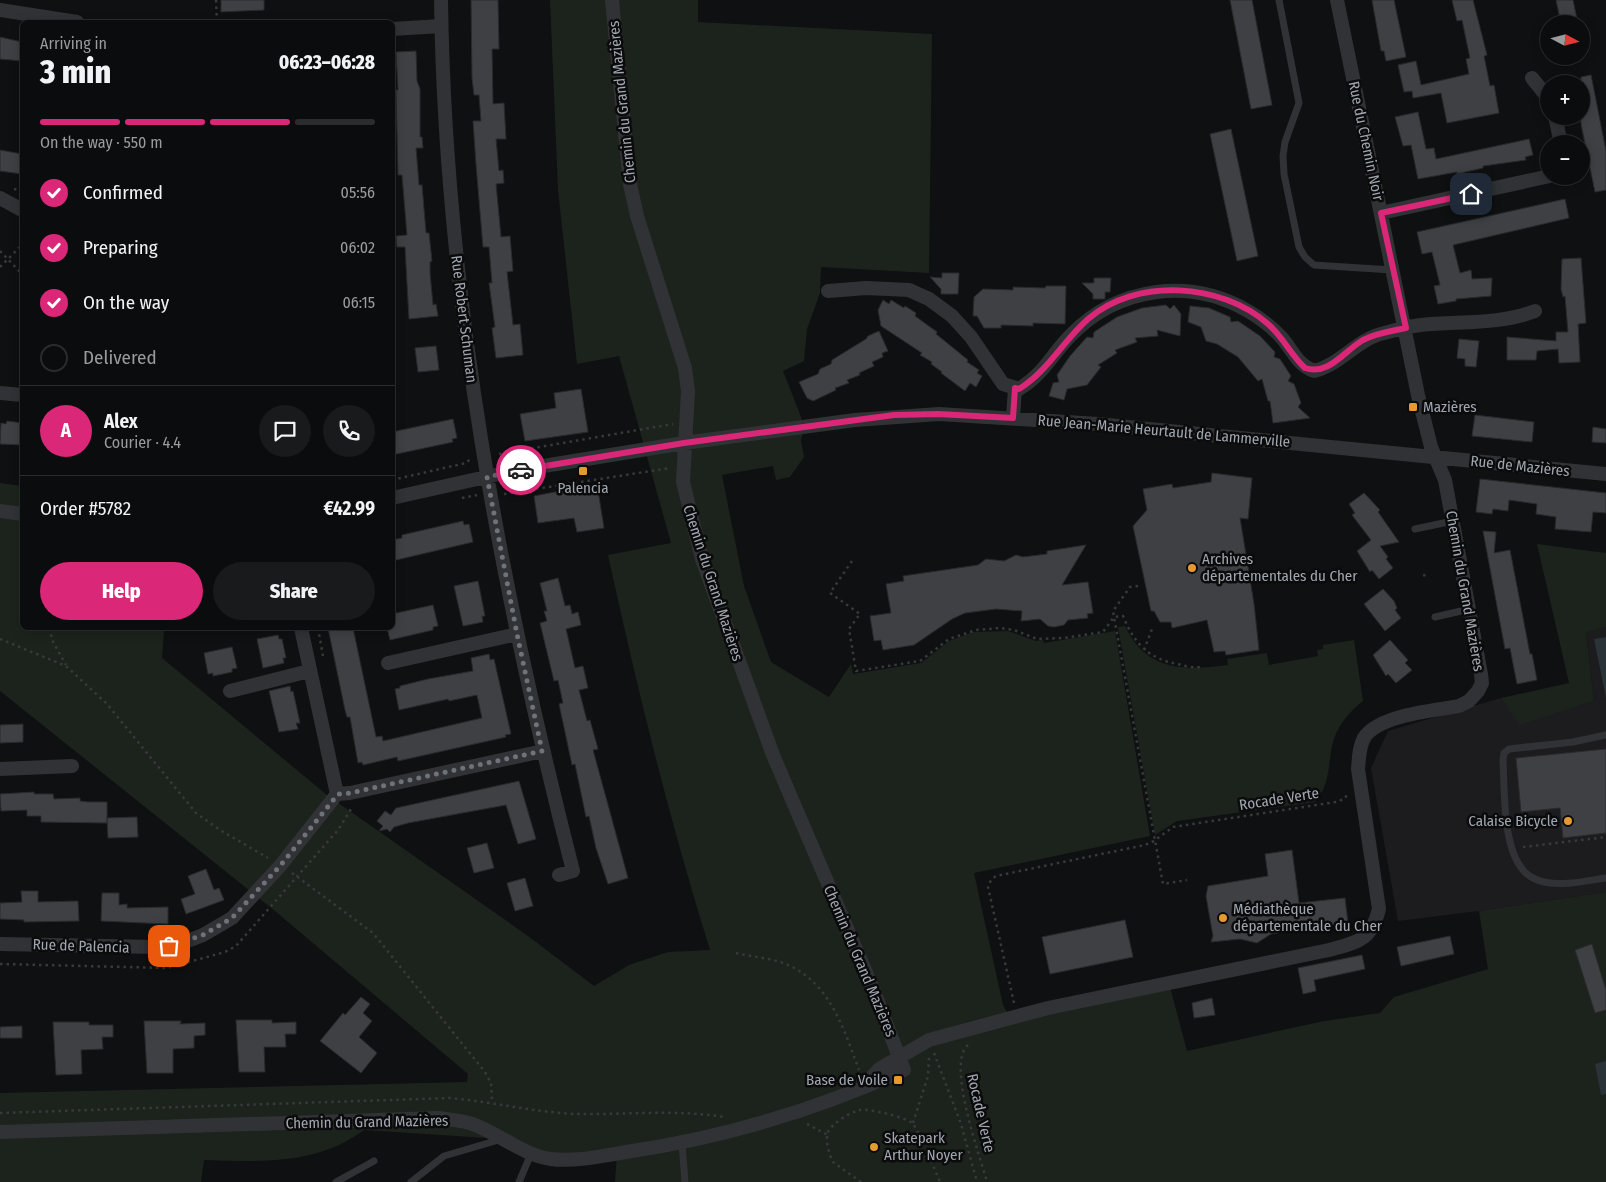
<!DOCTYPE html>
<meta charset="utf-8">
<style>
body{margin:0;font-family:"Fira Sans Condensed",sans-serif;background:#191a1b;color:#f1f3f6;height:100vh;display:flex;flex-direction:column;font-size:19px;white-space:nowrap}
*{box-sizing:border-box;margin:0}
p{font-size:16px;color:#9a9b9d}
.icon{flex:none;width:28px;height:28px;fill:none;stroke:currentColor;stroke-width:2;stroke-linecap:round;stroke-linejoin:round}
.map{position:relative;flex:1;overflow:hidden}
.side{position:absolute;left:20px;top:20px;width:375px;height:610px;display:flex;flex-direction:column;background:#0b0c0d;border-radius:8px;box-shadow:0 2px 12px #0003,0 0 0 1px #2b2c2e}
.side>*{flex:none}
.needle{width:32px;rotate:97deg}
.controls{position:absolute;left:1540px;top:15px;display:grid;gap:10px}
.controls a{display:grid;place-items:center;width:50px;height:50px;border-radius:50%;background:#0b0c0d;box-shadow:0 2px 12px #0003,0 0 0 1px #2b2c2e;font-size:25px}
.pin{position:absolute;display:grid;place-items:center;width:42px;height:42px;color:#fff;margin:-21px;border-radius:10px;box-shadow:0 2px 8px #0006}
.courier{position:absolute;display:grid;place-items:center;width:50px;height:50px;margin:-25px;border:4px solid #db2777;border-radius:50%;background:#fff;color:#222;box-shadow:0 1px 6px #0007}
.summary em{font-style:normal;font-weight:800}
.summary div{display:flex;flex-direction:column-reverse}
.summary{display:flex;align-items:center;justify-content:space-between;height:85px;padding:0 20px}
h1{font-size:32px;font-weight:800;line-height:38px}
.bar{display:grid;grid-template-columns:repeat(4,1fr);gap:8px 5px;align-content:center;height:60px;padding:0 20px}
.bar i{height:6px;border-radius:4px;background:#2b2c2e}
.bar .current{background:#db2777}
.bar p{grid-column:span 4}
.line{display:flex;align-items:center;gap:12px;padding:0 20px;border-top:1px solid #2b2c2e}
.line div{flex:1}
.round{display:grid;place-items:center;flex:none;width:52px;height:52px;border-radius:26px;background:#191a1b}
ol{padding:0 20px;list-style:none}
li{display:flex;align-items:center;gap:15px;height:55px}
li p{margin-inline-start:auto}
li .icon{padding:5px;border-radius:50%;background:#db2777;color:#fff;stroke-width:4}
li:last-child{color:#9a9b9d}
li i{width:28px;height:28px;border:2px solid #2b2c2e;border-radius:50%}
.action{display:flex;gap:10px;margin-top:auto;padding:10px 20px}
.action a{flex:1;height:58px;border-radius:30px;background:#db2777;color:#fff;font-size:20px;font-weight:800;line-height:58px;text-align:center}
.action a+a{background:#191a1b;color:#f1f3f6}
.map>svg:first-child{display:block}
.built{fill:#1c1c1e}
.green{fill:#1c231c}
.water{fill:#2a3338}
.building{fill:#3e4044;stroke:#2a2a2d}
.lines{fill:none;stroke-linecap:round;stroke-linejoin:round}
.path{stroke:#37393c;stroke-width:2.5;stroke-dasharray:2.5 4;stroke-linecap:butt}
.lane{stroke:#313235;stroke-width:7}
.street{stroke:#313235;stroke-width:14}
.done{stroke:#6e7279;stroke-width:5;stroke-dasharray:0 9}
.route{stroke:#db2777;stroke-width:6}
.poi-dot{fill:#e79931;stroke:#0b0b0c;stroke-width:2}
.labels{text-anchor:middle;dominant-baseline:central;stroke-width:5;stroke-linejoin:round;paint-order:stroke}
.street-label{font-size:15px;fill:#a1a7b1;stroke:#0b0b0c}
.poi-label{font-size:15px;fill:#a1a7b1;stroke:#0b0b0c;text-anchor:start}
</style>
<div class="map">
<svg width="1606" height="1182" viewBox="0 0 1606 1182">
<rect width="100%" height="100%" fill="#0f1011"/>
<path class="built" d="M 1606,627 L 1606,892 L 1479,911 L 1398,921 L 1371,768 L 1388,731 L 1501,698 L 1519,724 L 1594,701 L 1586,631 Z"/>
<path class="green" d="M 550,0 L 698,0 L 698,22 L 932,34 L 929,273 L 821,267 L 820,293 L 807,329 L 804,361 L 783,371 L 805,427 L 801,440 L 804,457 L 790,477 L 776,480 L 773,466 L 722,475 L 744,586 L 771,662 L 829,697 L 851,664 L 853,674 L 921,663 L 949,641 L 973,632 L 1008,631 L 1036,641 L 1043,640 L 1044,643 L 1115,631 L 1150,836 L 974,873 L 1003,1005 L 1010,1018 L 1169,983 L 1187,1051 L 1324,1021 L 1380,1013 L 1394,997 L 1488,969 L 1479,911 L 1606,892 L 1606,1182 L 615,1182 L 617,1154 L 570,1159 L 502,1139 L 364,1130 C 317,1165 260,1162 204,1160 L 201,1182 L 0,1182 L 0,1093 L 467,1082 L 468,1074 L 275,911 L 0,691 L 0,483 L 22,486 L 22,628 L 164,630 L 162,658 L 327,795 L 528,936 L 594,986 L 629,965 L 668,952 L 710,950 C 669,819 637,688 608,555 L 671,543 L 619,356 L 577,364 L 558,190 Z
M 1537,544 L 1606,553 L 1606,627 L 1586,632 L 1594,701 L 1519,725 L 1501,698 L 1569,683 Z
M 1125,626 C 1146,671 1184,671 1228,665 L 1227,659 L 1267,653 L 1269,665 L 1318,656 L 1317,650 L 1323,649 L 1323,645 L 1354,640 L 1363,701 C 1349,712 1336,727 1332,746 C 1328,766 1330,785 1315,802 L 1177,821 L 1155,835 L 1118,627 Z"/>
<path class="water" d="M 1606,637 L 1606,698 L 1594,639 Z
M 1606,1061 L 1606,1094 L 1601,1095 L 1595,1064 Z"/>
<path class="building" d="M 221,0 L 264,0 L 264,10 L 221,12 Z
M 471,0 L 498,0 L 499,49 L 492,49 L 493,104 L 504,103 L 506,139 L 496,139 L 499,171 L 503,170 L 504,183 L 496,184 L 501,237 L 510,236 L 513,271 L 507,272 L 513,325 L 520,324 L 523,355 L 496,358 L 492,328 L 495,327 L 489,283 L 492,283 L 489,247 L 483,247 L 476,164 L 473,121 L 481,121 L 479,95 L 474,95 L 472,78 Z
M 1230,0 L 1252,0 L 1272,105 L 1251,109 Z
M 1372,0 L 1394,0 L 1406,57 L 1386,61 L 1384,51 L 1381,51 Z
M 1452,0 L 1473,0 L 1487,55 L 1484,56 L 1490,86 L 1494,85 L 1499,113 L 1447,123 L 1441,93 L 1413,98 L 1412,91 L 1404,92 L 1398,65 L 1416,61 L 1421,85 L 1469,74 L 1466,59 L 1470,58 L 1462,20 L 1457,21 Z
M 1556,0 L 1573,0 L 1578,24 L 1561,24 Z
M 0,37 L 22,42 L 22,61 L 0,59 Z
M 416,51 L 417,81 L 420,89 L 420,137 L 422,137 L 423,148 L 416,148 L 419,185 L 422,185 L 426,233 L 429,233 L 432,261 L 430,262 L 430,273 L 433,305 L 436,304 L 438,316 L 409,319 L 405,247 L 397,247 L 396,236 L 407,235 L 402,175 L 398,175 L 396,90 L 398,90 L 396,52 Z
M 1591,75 L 1606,151 L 1606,190 L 1595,192 L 1581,124 L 1581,77 Z
M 1418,112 L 1426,149 L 1434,148 L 1436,159 L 1529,139 L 1533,155 L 1525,157 L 1526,160 L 1483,166 L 1483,168 L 1457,174 L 1457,172 L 1418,179 L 1411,145 L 1403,146 L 1395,117 Z
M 1231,129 L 1258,256 L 1237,261 L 1210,134 Z
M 0,150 L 22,154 L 22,174 L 0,171 Z
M 1565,199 L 1569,218 L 1453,245 L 1460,273 L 1471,270 L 1472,279 L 1492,278 L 1491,296 L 1456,299 L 1456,301 L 1438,304 L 1434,286 L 1440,285 L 1432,252 L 1422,254 L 1417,232 Z
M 1581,258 L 1586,323 L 1578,324 L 1580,362 L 1559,363 L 1558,349 L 1537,351 L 1536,360 L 1507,360 L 1507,337 L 1556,341 L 1556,332 L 1568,332 L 1565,296 L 1563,297 L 1561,289 L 1562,259 Z
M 942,273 L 959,273 L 958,294 L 941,294 L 941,289 L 930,277 L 942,278 Z
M 1094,278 L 1111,278 L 1110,292 L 1105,292 L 1105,299 L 1093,299 L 1093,294 L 1082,283 L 1094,283 Z
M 1046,286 L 1066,286 L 1065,324 L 1033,323 L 1033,326 L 1001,325 L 1001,328 L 984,328 L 977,316 L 973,316 L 974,297 L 983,289 L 1013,290 L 1013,287 L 1045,288 Z
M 883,300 L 889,304 L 891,300 L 904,308 L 905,306 L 916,313 L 915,316 L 937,332 L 936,334 L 968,360 L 967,362 L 979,370 L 977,373 L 982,376 L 976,387 L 970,383 L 965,391 L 941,373 L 942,372 L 931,364 L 932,362 L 920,355 L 922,353 L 881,326 L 878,310 Z
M 1166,305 L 1170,309 L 1174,305 L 1181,314 L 1180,336 L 1157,330 L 1158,336 L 1135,338 L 1137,342 L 1115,350 L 1117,353 L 1098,365 L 1101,367 L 1087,385 L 1067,389 L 1064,400 L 1049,396 L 1053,383 L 1059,382 L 1057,375 L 1070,356 L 1087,337 L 1093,338 L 1094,332 L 1117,317 L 1142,308 Z
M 1190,306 L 1209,308 L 1230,317 L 1231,322 L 1238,321 L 1260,336 L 1275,352 L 1274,357 L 1280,359 L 1291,376 L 1288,381 L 1294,384 L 1301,403 L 1298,407 L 1310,418 L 1273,423 L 1270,401 L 1268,401 L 1262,379 L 1258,381 L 1238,357 L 1217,344 L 1206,341 L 1201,327 L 1188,322 Z
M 879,331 L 888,351 L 882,353 L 883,357 L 872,362 L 874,366 L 859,373 L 860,375 L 847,380 L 849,383 L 835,388 L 836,390 L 813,401 L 807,398 L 799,382 L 818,374 L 820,369 L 831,364 L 832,360 L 866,339 L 868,336 Z
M 1459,339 L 1479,341 L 1476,367 L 1465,366 L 1465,359 L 1457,358 Z
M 436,346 L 439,370 L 418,372 L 415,348 Z
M 581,389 L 588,432 L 525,441 L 520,414 L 556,408 L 554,393 Z
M 1475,415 L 1534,422 L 1532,442 L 1472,436 Z
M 453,419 L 457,438 L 452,439 L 453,442 L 392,455 L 392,432 Z
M 7,421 L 22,423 L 22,445 L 0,444 L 1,423 L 6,424 Z
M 1593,427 L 1606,429 L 1606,443 L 1592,442 Z
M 1212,473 L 1252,478 L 1248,519 L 1240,518 L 1254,604 L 1259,650 L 1226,655 L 1225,651 L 1214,652 L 1207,620 L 1172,628 L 1171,622 L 1160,622 L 1154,611 L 1151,611 L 1133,526 L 1147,510 L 1143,489 L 1172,484 L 1173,488 L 1211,482 Z
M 1480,479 L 1606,493 L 1606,513 L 1593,512 L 1591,532 L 1555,529 L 1556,517 L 1536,514 L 1537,504 L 1509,500 L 1508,511 L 1493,509 L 1492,514 L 1476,512 Z
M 597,484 L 604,528 L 577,532 L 574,518 L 538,523 L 534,496 Z
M 1364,493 L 1380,510 L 1378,512 L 1399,542 L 1380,546 L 1388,557 L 1386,559 L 1393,568 L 1379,579 L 1372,570 L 1370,572 L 1357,551 L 1371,540 L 1352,515 L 1355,513 L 1349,504 Z
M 463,521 L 464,525 L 469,524 L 473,542 L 392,561 L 392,540 L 402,538 L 402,535 Z
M 1483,531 L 1496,532 L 1494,553 L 1510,550 L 1530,654 L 1532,654 L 1537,680 L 1517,684 L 1510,648 L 1505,649 Z
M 1086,545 L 1062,585 L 1088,582 L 1093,613 L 1087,614 L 1088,618 L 1068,620 L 1064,625 L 1054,627 L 1048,626 L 1040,619 L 1021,621 L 1022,611 L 996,609 L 965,613 L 952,619 L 914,645 L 883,650 L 881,640 L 874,641 L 870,616 L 891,613 L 886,584 L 904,581 L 903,576 L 978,565 L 986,559 L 1004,561 L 1016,555 L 1023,557 L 1047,554 L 1047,551 Z
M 558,578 L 565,606 L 570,605 L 572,614 L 578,612 L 581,625 L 566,629 L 575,668 L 583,666 L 588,688 L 579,690 L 587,721 L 590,720 L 598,749 L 593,750 L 628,878 L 608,884 L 596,848 L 589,816 L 586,817 L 575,764 L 572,765 L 559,704 L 563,703 L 558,680 L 554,681 L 540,623 L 547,621 L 544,611 L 547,611 L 540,583 Z
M 478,581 L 485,616 L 482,616 L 483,622 L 463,626 L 454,586 Z
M 1383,589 L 1394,601 L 1397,608 L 1395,610 L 1401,618 L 1385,631 L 1364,604 Z
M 433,605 L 438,626 L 433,627 L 433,630 L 390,640 L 387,628 L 392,628 L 392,614 Z
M 328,628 L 353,628 L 376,737 L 382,736 L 383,741 L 482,718 L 477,695 L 449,701 L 448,699 L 399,710 L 395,689 L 400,688 L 400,686 L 428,679 L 473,671 L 471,658 L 489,654 L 490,660 L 494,659 L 511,734 L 505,735 L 506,737 L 398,761 L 397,757 L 363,765 L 362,762 L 358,763 L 350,717 L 347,717 L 345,710 Z
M 278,635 L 279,639 L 282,639 L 286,658 L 283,658 L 284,663 L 263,668 L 257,639 Z
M 1390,640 L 1408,660 L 1405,663 L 1412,670 L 1396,683 L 1388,674 L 1386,676 L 1373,655 Z
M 232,647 L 237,668 L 232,669 L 232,672 L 213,676 L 213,673 L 208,674 L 204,653 Z
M 290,686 L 291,692 L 293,691 L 300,723 L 296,723 L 298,729 L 279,732 L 269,691 Z
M 23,724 L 23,742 L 0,743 L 0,725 Z
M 1606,749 L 1606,833 L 1563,838 L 1560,808 L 1521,812 L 1516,758 Z
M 519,781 L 536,839 L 518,844 L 506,805 L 408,823 L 394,827 L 390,832 L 387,829 L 379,831 L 383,826 L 377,821 L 385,811 L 391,815 L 396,808 Z
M 34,792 L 34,794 L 53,794 L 54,799 L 80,798 L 80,801 L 88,802 L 107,802 L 107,823 L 41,822 L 41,816 L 27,816 L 27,810 L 1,811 L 0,794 Z
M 137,817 L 138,837 L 108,838 L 107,818 Z
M 487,843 L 494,868 L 474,873 L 467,848 Z
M 1292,850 L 1299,903 L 1345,898 L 1348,923 L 1271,934 L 1257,943 L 1240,939 L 1211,942 L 1213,936 L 1206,896 L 1208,886 L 1268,876 L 1265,854 Z
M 206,869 L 214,890 L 219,888 L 224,900 L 186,914 L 181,899 L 195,894 L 188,876 Z
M 525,878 L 533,906 L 515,911 L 507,883 Z
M 21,891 L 38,891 L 38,902 L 78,901 L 79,921 L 24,922 L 24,920 L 0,919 L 0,903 L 22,902 Z
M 102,893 L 119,893 L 119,905 L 127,904 L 127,908 L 168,907 L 168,924 L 101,921 Z
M 1125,920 L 1133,957 L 1050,974 L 1042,937 Z
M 1450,936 L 1454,954 L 1401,966 L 1397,947 Z
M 1592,944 L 1606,990 L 1606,1010 L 1595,1013 L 1575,950 Z
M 1362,955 L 1365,969 L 1314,980 L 1316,991 L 1303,994 L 1298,968 Z
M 361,997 L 370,1004 L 363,1013 L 372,1021 L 359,1037 L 377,1053 L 361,1073 L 320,1041 L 343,1013 L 345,1015 Z
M 1212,998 L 1215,1015 L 1194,1018 L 1192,1003 Z
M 236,1020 L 272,1020 L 272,1023 L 296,1022 L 296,1034 L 285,1034 L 286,1047 L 264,1047 L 265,1072 L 239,1072 Z
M 144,1021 L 181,1021 L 180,1024 L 205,1023 L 205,1035 L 194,1036 L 194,1048 L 173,1049 L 173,1073 L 147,1073 Z
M 53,1022 L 89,1022 L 89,1025 L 113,1025 L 113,1037 L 102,1037 L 103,1049 L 81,1050 L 82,1074 L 56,1075 Z
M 22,1026 L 22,1038 L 0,1038 L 0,1027 Z"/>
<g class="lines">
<path class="path" d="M 216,0 L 217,22
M 319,22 L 383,20
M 14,189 L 22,191
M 0,251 L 22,274
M 0,267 L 22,245
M 499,454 L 673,424
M 392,480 L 466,463 L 471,458
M 504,494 L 670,468
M 462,498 L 477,495
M 852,561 L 830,593 L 860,614 L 849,629 L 856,671 L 920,661 L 949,639 L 976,630 L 1000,628 L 1014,630 L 1037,639 L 1064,638 L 1103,632 L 1114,617 L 1123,616 C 1134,643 1148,659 1178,664 C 1185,666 1193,668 1201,667
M 1424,574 L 1425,579
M 1138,586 L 1130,587 L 1113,611 L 1114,617 L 1163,884 L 1187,880
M 50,628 L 52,640 L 66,665
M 318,628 L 323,656
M 0,639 L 66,666 L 107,704 L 196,813 L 220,830 L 268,858
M 1144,650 L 1152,629
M 1523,847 L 1606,837
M 292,873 L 373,933 L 485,1072 L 491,1083 L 492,1102
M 736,953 C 752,957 773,958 788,965 C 831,984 844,1030 859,1070
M 0,964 L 167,968 L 225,952 L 236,946 L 338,830 L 353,806
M 1014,1003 L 988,887 L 991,880 L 996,876 L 1145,845 L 1154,841 L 1173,827 L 1336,802 L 1344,799 L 1347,795
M 968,1045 C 946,1063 980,1156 987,1182
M 934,1053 L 961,1124 L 977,1182
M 0,1113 L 450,1098 C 493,1102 533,1112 575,1114 C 625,1115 675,1109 724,1117
M 913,1123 L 928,1076 L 929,1057
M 807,1124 L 828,1135
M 861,1182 L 833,1162 C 829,1155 825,1140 828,1132 C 832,1123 851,1112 860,1110 C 868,1108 905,1117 912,1123 C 919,1129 935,1171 940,1182"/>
<path class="lane" d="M 1279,0 L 1299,103 L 1285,142 L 1283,156 L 1284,174 L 1299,247 L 1305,257 L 1314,265 L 1392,270
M 1415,529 L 1453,521
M 1435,617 L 1470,609
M 1606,735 L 1573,742 L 1509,749 L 1504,753 L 1503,760 C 1505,791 1501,862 1533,878 C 1554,889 1584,881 1606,878
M 682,1144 L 685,1182
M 336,1182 L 374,1161
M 411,1182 L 444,1156 L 502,1139
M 519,1182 L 531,1154"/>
<path class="street" d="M 441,0 C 445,295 500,586 573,871 L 559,875
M 0,10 L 77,22
M 392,29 L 441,26
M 1532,78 L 1549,99
M 1555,116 L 1561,144
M 0,198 L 22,210
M 1381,213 L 1550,176
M 828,291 L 866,288 L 909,290 L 929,299 L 952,316 L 971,337 L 1003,384 L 1019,389 C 1043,375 1052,354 1071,335 C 1118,287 1189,277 1248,311 C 1260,318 1271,326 1281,337 C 1292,349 1297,365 1314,371 C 1340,365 1357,339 1384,333 C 1396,330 1409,326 1421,325 C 1459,321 1499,325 1535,311
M 0,393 L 22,395
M 1013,418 L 1015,388
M 392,498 L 513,471 L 684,443 L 855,420 L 939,414 L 1098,424 L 1606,474
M 0,511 L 22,514
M 301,628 L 337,794
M 388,663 L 517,634
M 230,691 L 309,671
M 0,769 L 72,766
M 0,944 L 158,947 L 180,944 L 203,935 L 232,918 L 280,866 L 337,794 L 350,793 L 543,751
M 865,1085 L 879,1069 L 929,1040 L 1048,1008 L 1329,950 C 1358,942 1371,941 1379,909 L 1358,769 C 1359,758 1359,747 1364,738 C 1378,715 1433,711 1459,706 L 1469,701 L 1478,691 L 1482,683 L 1481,674 L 1445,480 L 1431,447 L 1418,395 L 1337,0
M 0,1132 L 438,1118 C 450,1120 463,1120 475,1125 C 501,1135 523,1155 551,1159 C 574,1162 603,1156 626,1152 C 722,1138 816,1110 904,1070 L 873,989 L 773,755 L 702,559 L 683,482 L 688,391 L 685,368 L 637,216 L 630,184 L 612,0"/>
</g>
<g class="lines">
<path class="done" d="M 169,946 L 203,935 L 232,918 L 280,866 L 338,794 L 350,793 L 542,751 L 517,634 L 487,477 L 521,470"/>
<path class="route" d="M 521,470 L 684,443 L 894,415 L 938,414 L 1013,418 L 1015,388 L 1019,389 C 1047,372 1063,341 1088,319 C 1136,277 1222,283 1268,324 C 1283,337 1291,355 1305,368 C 1329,376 1344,351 1363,340 C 1376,333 1392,331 1406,328 L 1381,213 L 1471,194"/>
</g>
<g class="poi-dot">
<rect x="1408" y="402" width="10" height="10" rx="2.5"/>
<rect x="578" y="466" width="10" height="10" rx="2.5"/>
<circle cx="1192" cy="568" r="5"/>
<circle cx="1568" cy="821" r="5"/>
<circle cx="1223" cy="918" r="5"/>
<rect x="893" y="1075" width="10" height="10" rx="2.5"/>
<circle cx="874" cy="1147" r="5"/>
</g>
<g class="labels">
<g class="street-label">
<text transform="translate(622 102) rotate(-96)">Chemin du Grand Mazières</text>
<text transform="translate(1366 141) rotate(78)">Rue du Chemin Noir</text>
<text transform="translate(464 319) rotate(83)">Rue Robert Schuman</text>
<text transform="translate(1164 431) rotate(5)">Rue Jean-Marie Heurtault de Lammerville</text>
<text transform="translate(1520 466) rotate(6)">Rue de Mazières</text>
<text transform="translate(713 583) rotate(72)">Chemin du Grand Mazières</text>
<text transform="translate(1465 591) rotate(80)">Chemin du Grand Mazières</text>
<text transform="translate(1279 799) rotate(-9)">Rocade Verte</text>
<text transform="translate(81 946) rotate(2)">Rue de Palencia</text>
<text transform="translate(860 961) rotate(67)">Chemin du Grand Mazières</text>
<text transform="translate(981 1113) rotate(77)">Rocade Verte</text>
<text transform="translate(367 1122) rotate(-1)">Chemin du Grand Mazières</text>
</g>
<g class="poi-label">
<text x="1423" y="407">Mazières</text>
<text x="583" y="488" text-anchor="middle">Palencia</text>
<text x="1202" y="559">Archives<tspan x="1202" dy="17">départementales du Cher</tspan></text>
<text x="1558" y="821" text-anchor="end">Calaise Bicycle</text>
<text x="1233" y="909">Médiathèque<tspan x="1233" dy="17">départementale du Cher</tspan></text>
<text x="888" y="1080" text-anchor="end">Base de Voile</text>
<text x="884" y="1138">Skatepark<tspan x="884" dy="17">Arthur Noyer</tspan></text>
</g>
</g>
</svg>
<div class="controls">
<a><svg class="needle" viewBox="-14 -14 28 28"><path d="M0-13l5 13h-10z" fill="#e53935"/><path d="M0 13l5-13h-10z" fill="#9a9b9d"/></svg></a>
<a>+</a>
<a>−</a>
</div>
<div class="pin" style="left:169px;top:946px;background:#ea580c"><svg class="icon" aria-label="bag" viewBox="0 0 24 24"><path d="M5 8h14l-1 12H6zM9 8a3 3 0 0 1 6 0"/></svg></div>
<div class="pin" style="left:1471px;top:194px;background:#1f2937"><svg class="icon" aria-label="home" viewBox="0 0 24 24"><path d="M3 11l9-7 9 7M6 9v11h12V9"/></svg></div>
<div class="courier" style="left:521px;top:470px"><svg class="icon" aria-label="car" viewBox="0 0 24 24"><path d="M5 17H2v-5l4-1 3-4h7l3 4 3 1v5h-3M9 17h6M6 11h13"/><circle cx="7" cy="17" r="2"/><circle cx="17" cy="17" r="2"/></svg></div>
<section class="side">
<div class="summary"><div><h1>3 min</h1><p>Arriving in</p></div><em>06:23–06:28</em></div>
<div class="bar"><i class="current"></i><i class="current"></i><i class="current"></i><i></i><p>On the way · 550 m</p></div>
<ol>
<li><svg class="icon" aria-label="check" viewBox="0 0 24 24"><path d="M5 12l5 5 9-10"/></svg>Confirmed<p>05:56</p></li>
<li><svg class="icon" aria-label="check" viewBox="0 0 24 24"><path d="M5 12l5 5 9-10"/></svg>Preparing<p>06:02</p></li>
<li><svg class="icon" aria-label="check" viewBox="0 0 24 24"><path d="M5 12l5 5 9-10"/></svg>On the way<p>06:15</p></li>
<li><i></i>Delivered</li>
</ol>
<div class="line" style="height:90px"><b class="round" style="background:#db2777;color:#fff">A</b><div><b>Alex</b><p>Courier · 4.4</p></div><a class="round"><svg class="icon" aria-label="chat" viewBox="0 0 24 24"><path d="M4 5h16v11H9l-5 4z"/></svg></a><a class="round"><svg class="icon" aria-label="phone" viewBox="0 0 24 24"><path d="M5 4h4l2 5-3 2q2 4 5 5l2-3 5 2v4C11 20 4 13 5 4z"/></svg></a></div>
<div class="line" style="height:65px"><div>Order #5782</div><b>€42.99</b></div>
<div class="action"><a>Help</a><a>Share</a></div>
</section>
</div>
